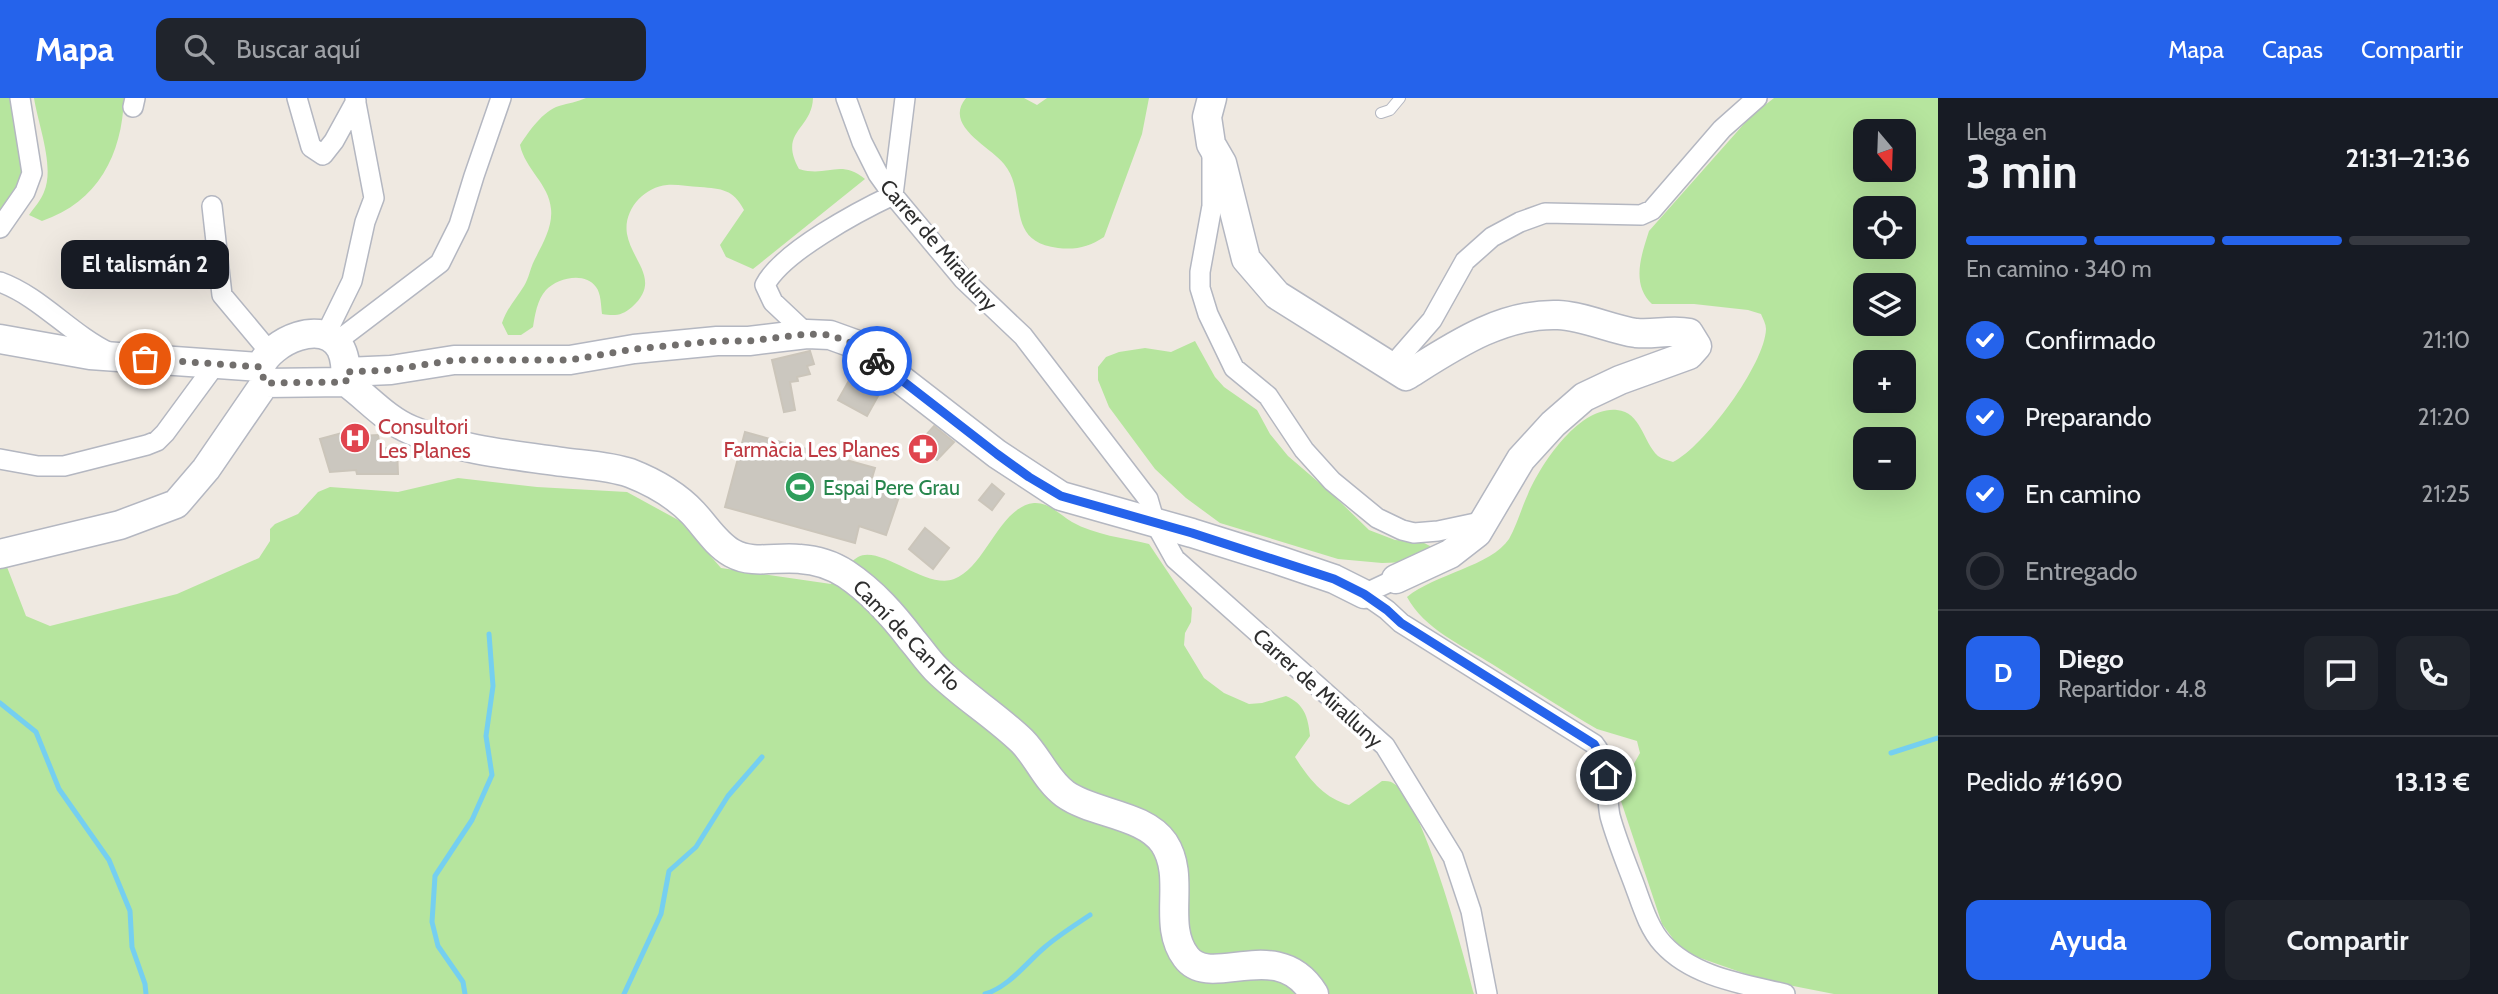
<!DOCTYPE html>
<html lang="es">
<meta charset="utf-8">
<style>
body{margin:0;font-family:Cabin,sans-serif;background:#20242c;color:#f1f3f6;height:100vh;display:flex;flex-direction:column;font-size:26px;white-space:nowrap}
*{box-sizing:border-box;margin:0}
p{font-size:23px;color:#9ea1a6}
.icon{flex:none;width:38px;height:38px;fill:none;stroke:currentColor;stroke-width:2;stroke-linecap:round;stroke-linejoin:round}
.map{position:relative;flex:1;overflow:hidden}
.details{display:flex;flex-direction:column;background:#171b24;width:560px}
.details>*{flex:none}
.needle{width:46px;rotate:161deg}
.controls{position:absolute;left:1853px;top:21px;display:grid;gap:14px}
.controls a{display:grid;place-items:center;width:63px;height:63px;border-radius:14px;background:#171b24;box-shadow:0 7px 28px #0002;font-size:35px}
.pin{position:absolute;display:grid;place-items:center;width:60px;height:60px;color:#fff;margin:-30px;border:4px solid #fff;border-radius:50%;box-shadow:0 2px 7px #0007}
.courier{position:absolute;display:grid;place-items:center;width:70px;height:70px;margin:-35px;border:5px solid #2563eb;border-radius:50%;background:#fff;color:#222;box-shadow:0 2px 9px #0007}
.bubble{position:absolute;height:49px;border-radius:14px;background:#171b24;box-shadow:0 7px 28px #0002;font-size:23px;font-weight:700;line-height:49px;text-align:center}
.head em{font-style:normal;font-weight:700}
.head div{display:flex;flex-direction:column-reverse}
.head{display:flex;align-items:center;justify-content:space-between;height:119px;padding:0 28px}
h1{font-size:46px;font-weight:700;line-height:52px}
.bar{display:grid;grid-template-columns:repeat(4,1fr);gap:10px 7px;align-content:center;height:84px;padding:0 28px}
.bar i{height:9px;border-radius:5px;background:#363941}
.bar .current{background:#2563eb}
.bar p{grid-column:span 4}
.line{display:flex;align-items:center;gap:18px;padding:0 28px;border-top:2px solid #363941}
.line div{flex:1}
.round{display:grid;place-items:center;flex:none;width:74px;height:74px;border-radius:14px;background:#20242c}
ol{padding:0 28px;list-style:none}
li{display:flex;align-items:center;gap:21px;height:77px}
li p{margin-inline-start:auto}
li .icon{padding:7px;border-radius:50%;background:#2563eb;color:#fff;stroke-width:4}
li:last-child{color:#9ea1a6}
li i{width:38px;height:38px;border:4px solid #363941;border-radius:50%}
.button{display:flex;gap:14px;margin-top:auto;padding:14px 28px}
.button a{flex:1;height:80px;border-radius:14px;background:#2563eb;color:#fff;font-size:28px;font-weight:700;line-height:80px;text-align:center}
.button a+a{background:#20242c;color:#f1f3f6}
header{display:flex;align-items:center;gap:42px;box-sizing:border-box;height:98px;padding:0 35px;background:#2563eb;color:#fff}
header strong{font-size:33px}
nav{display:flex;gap:38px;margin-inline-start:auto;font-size:24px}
.search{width:490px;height:63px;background:#20242c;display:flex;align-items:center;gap:18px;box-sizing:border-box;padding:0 24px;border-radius:14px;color:#9ea1a6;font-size:26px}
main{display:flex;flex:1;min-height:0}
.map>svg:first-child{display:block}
.green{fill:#b6e59e;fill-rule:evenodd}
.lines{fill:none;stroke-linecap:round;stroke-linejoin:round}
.stream{stroke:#75cff0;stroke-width:5}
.building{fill:#cbc7bf;stroke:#cbc5ba;stroke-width:2}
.lane-casing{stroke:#b4b7c1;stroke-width:12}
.street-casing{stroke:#b4b7c1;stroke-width:22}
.secondary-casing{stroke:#b4b7c1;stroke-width:31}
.lane{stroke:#fff;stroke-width:10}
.street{stroke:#fff;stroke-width:19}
.secondary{stroke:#fff;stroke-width:28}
.done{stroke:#726f6d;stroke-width:7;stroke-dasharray:0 12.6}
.route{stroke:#2563eb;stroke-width:9}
.labels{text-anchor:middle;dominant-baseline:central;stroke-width:7;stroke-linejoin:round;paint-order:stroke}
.street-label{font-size:21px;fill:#2e2e2e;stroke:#fff}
.health-label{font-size:21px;fill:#be3a42;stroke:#fff;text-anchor:start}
.leisure-label{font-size:21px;fill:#27864d;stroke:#fff;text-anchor:start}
</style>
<header>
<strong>Mapa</strong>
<div class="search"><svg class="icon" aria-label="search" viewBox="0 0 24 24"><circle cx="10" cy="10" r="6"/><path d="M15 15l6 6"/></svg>Buscar aquí</div>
<nav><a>Mapa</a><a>Capas</a><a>Compartir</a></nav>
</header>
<main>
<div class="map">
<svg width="1938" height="896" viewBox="0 0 1938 896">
<rect width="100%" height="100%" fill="#efe9e1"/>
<path class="green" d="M 0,0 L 13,0 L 24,77 L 0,120 Z
M 34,0 L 124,0 C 122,57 98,104 42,123 L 29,117 C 34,110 41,102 44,94 C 55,69 38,26 34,0 Z
M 586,0 L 813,0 C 812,32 778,33 799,71 C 828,80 839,60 865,81 L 753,171 L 726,159 L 720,147 L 744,112 C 733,91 722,91 700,89 C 689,89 677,86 667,87 C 644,89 623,112 627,136 C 632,164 662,182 632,209 C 622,218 614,218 602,216 C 601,208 601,195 596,189 C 585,173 557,180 546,192 C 537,202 535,217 533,229 L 521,237 L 508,237 L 502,225 C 507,210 516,201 524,188 C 529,180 530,171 534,163 C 542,147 553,129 551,111 C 549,86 525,71 520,47 C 529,33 543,13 559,8 C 569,5 577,4 586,0 Z
M 966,0 L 1024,0 L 1037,7 L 1047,0 L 1149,0 L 1142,36 L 1104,139 C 1089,149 1076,152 1058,150 C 1003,143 1029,96 1004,66 C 990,48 943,28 966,0 Z
M 1774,0 L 1938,0 L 1938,896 L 1834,896 L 1763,882 L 1683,854 L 1662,826 L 1618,694 L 1640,655 L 1637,643 L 1597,631 L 1585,624 C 1554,605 1523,586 1492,566 C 1463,548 1424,531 1407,499 C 1435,476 1491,468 1509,441 C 1517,427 1521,411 1528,396 C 1541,366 1579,308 1617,312 C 1641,314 1643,344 1658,358 C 1662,361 1668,362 1673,364 C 1704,349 1765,266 1766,231 C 1766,226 1763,221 1761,216 L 1748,212 L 1694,206 L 1652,206 C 1631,186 1641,158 1649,133 L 1751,18 ZM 1866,33 L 1904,33 L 1904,72 L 1866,72 ZM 1866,110 L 1904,110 L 1904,149 L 1866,149 ZM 1866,187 L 1904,187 L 1904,226 L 1866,226 ZM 1866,264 L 1904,264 L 1904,303 L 1866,303 ZM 1866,341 L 1904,341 L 1904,380 L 1866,380 Z
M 1195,243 L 1215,279 L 1224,289 L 1257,312 L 1270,336 L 1288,358 L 1330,394 L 1369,432 L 1395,442 L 1422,444 L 1436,451 L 1410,464 L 1382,465 L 1338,461 L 1220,425 L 1186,400 L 1155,371 L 1109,309 L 1098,282 L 1098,269 L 1106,259 L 1119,254 L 1145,250 L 1171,254 Z
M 458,380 L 537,389 L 627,394 L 680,423 L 721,470 L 831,486 C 839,478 848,465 858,459 C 880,446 926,492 954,481 C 986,469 999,409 1034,405 C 1049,404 1060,417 1072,424 C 1095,437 1124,440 1149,446 L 1192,510 L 1191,524 L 1185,535 L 1184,547 L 1204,580 L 1224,595 L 1249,606 L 1262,605 L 1286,598 C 1304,606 1308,618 1310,638 L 1295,659 C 1309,681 1324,700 1349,707 L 1382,683 C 1386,683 1390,683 1393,685 C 1423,701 1464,859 1474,896 L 0,896 L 0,469 L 7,469 L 26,518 L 50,528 L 177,496 L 259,460 L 270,443 L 270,431 L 275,426 L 298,416 L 318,394 L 330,389 L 398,394 Z"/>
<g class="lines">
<path class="stream" d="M 0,605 L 36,634 L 59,691 L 109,762 L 130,813 L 132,849 L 145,886 L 146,896
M 1891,655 L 1938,640
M 465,896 L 463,884 L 438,848 L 432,824 L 435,778 L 472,722 L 492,677 L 486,638 L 493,588 L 489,536
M 624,896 L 661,816 L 669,773 L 696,749 L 728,698 L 762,659
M 985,896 C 1009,889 1027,864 1045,849 C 1059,837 1075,827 1090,817"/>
</g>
<path class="building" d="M 810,253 L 814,266 L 807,268 L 810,276 L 797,279 L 798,283 L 790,284 L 795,312 L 784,314 L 772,262 Z
M 855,272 L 883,289 L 867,318 L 838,302 Z
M 934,328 L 954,344 L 937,362 L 918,346 Z
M 357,331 L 359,338 L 378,337 L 380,350 L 397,351 L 398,376 L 357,376 L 356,372 L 330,374 L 320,341 Z
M 745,334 L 875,370 L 872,380 L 902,390 L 886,437 L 859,428 L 855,445 L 725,409 Z
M 992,386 L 1004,396 L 992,412 L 979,402 Z
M 925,430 L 949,450 L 933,471 L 909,451 Z"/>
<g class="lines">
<g class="lane-casing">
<path id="lane" d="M 1381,15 L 1390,12 L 1400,0"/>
</g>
<g class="street-casing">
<path id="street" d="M 297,0 L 311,49 L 323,57 L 334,43 L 356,3
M 846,0 L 862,44 L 878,76 L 893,97 L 963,181 L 1023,238 L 1148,401 L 1155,425 L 1175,461 L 1385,648 L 1453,759 L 1471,813 L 1487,896
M 133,9 L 135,0
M 1212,59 L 1212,108 L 1200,174 L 1200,190 L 1208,216 L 1234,270 L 1268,298 L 1304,352 L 1332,383 L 1377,420 L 1402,432 L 1414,435 L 1438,433 L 1485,423
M 893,97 L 905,0
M 212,108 L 222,197 L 263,246 L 271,252
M 0,130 L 25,94 L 32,75 L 20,0
M 0,184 C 41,199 70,236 110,255
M 807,236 L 773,204 L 765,187 C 782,154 859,113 893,97
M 325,238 L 352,183 L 365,124 L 374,100 L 355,0
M 336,244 L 440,165 L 459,127 L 474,78 L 501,0
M 1391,269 L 1432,222 L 1465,163 L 1492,139 L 1520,124 L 1545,115 L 1641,117 L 1652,112 L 1722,31 L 1757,0
M 0,361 L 38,368 L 64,368 L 147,347 L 157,343 L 165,335 L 215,267
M 1396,481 L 1364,496 L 1387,512 L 1401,525 L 1594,646 C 1611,667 1605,693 1610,718 C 1616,740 1625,762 1633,783 C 1641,804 1648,830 1663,846 C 1693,879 1744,886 1785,896"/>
</g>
<g class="secondary-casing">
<path id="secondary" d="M 1212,0 L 1207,19 L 1211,46 L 1222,65 L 1246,161 L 1277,197 L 1406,278 C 1452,249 1501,215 1558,217 C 1584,218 1610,231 1636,235 C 1654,237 1671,231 1689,235 L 1697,248 L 1689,257 L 1620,282 L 1584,299 L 1553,326 L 1521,361 L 1477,435 L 1450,456 L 1396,481
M 0,241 L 90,257 L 260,269
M 346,274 L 391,272 L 454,262 L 570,262 L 634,251 L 717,243 L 749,243 L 807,236 L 830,237 L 855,246 L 997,356 L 1061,398 L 1192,435 L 1278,462 L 1334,481 L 1364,496
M 346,284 C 368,300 385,321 411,332 C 458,352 512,357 563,364 C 585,367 610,368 630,375 C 653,384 677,398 693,415 C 706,429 716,446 732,455 C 753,467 778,458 800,461 C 817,462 832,467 846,476 C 873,494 893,517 912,542 C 920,551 927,562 936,571 C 962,597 995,617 1022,643 C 1038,659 1046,682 1065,696 C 1093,716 1144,716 1164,745 C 1187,780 1161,826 1186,859 C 1211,893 1277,836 1314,896
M 265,285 L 260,269 C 271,243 324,219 341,251 C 346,261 346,273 346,284
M 265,285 L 346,284
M 0,456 L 120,427 L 176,406 L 206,371 L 265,285"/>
</g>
<use href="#lane" class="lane"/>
<use href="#street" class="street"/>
<use href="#secondary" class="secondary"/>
</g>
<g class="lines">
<path class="done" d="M 145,261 L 260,269 L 265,285 L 346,284 L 346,274 L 391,272 L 454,262 L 570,262 L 634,251 L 717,243 L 749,243 L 807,236 L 830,237 L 855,246 L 877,263"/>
<path class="route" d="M 877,263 L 997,356 L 1029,379 L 1061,398 L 1192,435 L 1334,481 L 1364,496 L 1387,512 L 1401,525 L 1594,646 L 1606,667 L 1606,677"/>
</g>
<defs>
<g id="hospital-disc" transform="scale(1.575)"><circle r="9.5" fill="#e0444e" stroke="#fff"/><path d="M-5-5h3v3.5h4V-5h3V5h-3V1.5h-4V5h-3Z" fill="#fff"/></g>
<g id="pharmacy-disc" transform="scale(1.575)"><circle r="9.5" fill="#e0444e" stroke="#fff"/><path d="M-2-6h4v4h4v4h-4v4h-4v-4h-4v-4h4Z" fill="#fff"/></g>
<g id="stadium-disc" transform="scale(1.575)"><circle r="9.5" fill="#2e9e5b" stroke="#fff"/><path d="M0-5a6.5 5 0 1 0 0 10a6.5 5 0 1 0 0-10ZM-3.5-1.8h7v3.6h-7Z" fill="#fff"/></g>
</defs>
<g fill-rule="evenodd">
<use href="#hospital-disc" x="355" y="340"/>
<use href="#pharmacy-disc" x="923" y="351"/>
<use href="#stadium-disc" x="800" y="389"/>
</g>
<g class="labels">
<g class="street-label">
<text transform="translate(939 147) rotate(49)">Carrer de Miralluny</text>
<text transform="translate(907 537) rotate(46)">Camí de Can Flo</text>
<text transform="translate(1318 590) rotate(42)">Carrer de Miralluny</text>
</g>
<g class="health-label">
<text x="378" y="328">Consultori<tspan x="378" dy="24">Les Planes</tspan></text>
<text x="900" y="351" text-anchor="end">Farmàcia Les Planes</text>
</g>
<g class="leisure-label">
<text x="823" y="389">Espai Pere Grau</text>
</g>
</g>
</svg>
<div class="controls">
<a><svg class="needle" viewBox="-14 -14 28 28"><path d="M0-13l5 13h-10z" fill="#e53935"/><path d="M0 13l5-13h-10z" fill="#9ea1a6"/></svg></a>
<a><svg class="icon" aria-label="locate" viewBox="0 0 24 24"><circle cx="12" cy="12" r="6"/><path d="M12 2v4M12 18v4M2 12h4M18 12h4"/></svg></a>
<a><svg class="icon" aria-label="layers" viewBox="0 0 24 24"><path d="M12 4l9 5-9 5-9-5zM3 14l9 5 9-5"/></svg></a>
<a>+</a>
<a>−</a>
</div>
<div class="pin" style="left:145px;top:261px;background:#ea580c"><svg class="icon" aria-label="bag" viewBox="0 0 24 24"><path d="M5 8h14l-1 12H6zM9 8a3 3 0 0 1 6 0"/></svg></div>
<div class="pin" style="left:1606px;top:677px;background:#1f2937"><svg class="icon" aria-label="home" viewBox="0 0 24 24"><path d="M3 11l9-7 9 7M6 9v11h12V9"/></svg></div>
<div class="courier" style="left:877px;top:263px"><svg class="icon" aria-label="bike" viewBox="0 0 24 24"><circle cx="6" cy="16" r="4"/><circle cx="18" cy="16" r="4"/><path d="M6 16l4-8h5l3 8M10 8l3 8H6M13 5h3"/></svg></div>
<div class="bubble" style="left:61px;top:142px;width:168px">El talismán 2</div>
</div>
<section class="details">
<div class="head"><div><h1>3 min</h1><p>Llega en</p></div><em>21:31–21:36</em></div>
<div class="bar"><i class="current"></i><i class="current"></i><i class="current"></i><i></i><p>En camino · 340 m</p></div>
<ol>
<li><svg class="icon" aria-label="check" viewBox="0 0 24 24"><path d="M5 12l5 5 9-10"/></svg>Confirmado<p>21:10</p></li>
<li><svg class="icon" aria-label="check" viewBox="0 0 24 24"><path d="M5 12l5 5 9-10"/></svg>Preparando<p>21:20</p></li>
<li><svg class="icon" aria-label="check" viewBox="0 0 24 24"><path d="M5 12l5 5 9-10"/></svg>En camino<p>21:25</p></li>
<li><i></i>Entregado</li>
</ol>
<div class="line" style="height:126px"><b class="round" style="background:#2563eb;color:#fff">D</b><div><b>Diego</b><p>Repartidor · 4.8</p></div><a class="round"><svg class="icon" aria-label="chat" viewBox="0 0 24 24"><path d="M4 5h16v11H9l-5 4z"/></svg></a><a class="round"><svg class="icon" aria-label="phone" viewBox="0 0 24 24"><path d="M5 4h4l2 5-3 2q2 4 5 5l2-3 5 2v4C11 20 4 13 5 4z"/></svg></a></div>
<div class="line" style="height:91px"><div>Pedido #1690</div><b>13.13 €</b></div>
<div class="button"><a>Ayuda</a><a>Compartir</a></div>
</section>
</main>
